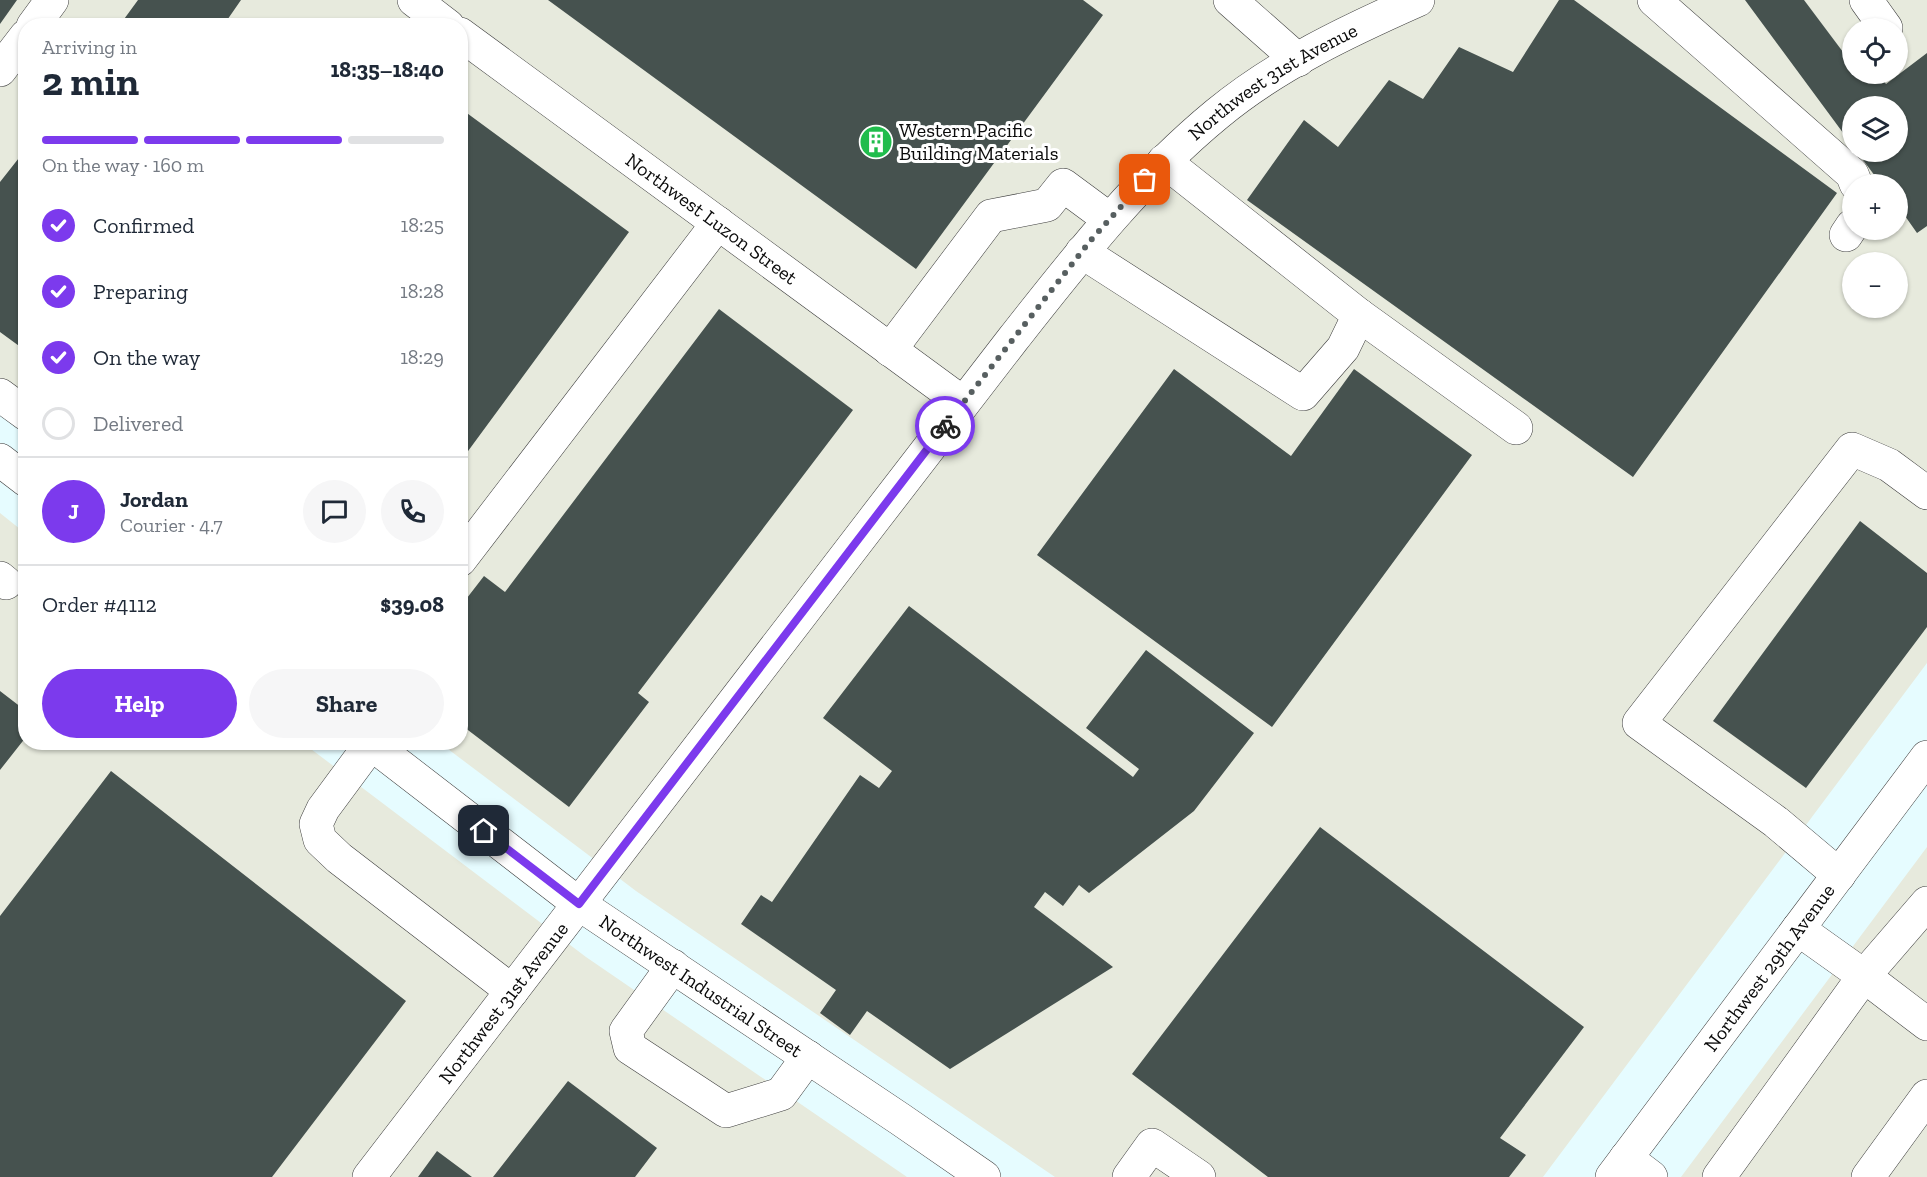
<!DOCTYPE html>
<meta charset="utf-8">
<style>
body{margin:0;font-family:"Zilla Slab",serif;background:#f6f6f7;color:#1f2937;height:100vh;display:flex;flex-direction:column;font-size:22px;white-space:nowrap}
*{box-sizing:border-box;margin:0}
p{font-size:20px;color:#747a83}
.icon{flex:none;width:33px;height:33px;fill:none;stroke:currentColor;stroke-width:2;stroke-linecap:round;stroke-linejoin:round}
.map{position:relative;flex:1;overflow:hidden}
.sheet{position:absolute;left:18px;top:18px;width:450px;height:732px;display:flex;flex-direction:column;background:#fff;border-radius:24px;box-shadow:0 2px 4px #0004}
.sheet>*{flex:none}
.fabs{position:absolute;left:1842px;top:18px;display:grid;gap:12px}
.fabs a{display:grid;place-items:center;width:66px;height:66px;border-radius:50%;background:#fff;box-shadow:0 2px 4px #0004;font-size:30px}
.pin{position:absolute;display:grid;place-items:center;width:51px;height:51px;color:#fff;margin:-26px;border-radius:12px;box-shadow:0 3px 9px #0006}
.courier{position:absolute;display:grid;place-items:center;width:60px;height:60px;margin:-30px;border:4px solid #7c3aed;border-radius:50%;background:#fff;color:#222;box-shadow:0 2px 8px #0007}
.headline em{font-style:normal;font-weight:800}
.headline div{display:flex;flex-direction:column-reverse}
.headline{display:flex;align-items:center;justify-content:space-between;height:102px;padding:0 24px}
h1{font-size:39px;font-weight:800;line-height:45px}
.bar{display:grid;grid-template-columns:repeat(4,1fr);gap:9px 6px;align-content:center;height:72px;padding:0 24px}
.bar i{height:8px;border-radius:4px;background:#e0e1e3}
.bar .current{background:#7c3aed}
.bar p{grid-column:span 4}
.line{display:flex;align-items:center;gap:15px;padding:0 24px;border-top:2px solid #e0e1e3}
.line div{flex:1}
.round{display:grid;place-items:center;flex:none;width:63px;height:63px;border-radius:32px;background:#f6f6f7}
ol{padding:0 24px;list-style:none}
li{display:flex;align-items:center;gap:18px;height:66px}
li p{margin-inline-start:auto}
li .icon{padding:6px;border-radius:50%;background:#7c3aed;color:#fff;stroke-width:4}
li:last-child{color:#747a83}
li i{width:33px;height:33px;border:3px solid #e0e1e3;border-radius:50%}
.action{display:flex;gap:12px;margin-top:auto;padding:12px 24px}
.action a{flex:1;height:69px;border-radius:36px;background:#7c3aed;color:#fff;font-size:24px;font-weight:800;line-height:69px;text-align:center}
.action a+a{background:#f6f6f7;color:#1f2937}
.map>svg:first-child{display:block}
.industrial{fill:#e7eadd;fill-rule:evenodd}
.building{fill:#46524f}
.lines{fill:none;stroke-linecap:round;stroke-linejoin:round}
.minor-casing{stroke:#3d3d3d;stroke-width:34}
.minor{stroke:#fff;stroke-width:33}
.done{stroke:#575f60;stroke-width:6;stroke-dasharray:0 10.8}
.route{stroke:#7c3aed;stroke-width:8}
.labels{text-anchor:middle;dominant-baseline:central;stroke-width:6;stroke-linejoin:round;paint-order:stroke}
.street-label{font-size:20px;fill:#0a0a0a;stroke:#fff}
.poi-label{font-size:20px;fill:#0a0a0a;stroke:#fff;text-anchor:start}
</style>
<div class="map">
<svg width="1927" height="1177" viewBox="0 0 1927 1177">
<rect width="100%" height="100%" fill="#e6fcff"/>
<path class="industrial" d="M 0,0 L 1927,0 L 1927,663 L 1543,1177 L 1055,1177 L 636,891 L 440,743 L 460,742 L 460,26 L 26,26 L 25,429 L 0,410 ZM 1852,28 L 1898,28 L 1898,74 L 1852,74 ZM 1852,106 L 1898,106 L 1898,152 L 1852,152 ZM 1852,184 L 1898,184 L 1898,230 L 1852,230 ZM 1852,262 L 1898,262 L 1898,308 L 1852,308 Z
M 0,513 L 25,533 L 26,742 L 303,743 L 586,957 L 907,1177 L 0,1177 Z
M 1927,847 L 1927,1177 L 1681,1177 Z"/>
<path class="building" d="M 0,0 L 17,0 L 0,24 Z
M 138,0 L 241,0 L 223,26 L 119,26 Z
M 548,0 L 1083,0 L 1103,15 L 916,269 Z
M 1559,0 L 1574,0 L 1837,193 L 1633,477 L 1247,200 L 1304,120 L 1338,147 L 1389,80 L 1423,99 L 1459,47 L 1513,72 Z
M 1745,0 L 1804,0 L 1849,60 L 1852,57 L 1852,74 L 1878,74 L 1886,84 L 1927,53 L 1927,226 L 1917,233 L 1898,206 L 1898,184 L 1881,184 L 1857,152 L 1898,152 L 1898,106 L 1852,106 L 1852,145 Z
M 460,108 L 629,232 L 460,462 Z
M 26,149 L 26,351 L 0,332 L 0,182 Z
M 719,309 L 853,410 L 638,693 L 649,702 L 569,807 L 460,724 L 460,607 L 484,576 L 505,592 Z
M 1174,369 L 1291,456 L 1354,369 L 1472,455 L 1272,727 L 1037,555 Z
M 1860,521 L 1927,573 L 1927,627 L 1806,788 L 1713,721 Z
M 909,606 L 1133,777 L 1139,769 L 1086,728 L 1146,650 L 1254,733 L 1194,811 L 1089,893 L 1079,885 L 1063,906 L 1045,892 L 1034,907 L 1113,967 L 950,1069 L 867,1011 L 850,1035 L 820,1013 L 836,990 L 741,924 L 761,895 L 772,902 L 860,775 L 879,788 L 892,771 L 823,718 Z
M 0,691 L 26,711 L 26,737 L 0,770 Z
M 111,771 L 406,1001 L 272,1177 L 0,1177 L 0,916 Z
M 1320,827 L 1584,1027 L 1500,1138 L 1526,1155 L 1509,1177 L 1268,1177 L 1132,1074 Z
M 568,1081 L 657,1148 L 635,1177 L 493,1177 Z
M 437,1151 L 472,1177 L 418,1177 Z"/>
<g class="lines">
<g class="minor-casing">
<g id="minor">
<path d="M 414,0 L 448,26"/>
<path d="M 1230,0 L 1298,60"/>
<path d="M 1654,0 L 1852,174 L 1856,184"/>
<path d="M 1866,0 L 1886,28"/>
<path d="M 33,26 L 52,0"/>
<path id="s1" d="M 460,34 L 963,403"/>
<path d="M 0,70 L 26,36"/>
<path d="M 1846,235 L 1852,226"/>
<path d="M 1082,252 L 1303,394 L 1343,348 L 1359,315 L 1164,161"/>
<path d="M 1359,315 L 1516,428"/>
<path d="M 890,350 L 991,216 L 1047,205 L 1063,185 L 1109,219"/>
<path d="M 0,395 L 26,414"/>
<path d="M 0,460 L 26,480"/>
<path d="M 460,560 L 718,223"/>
<path d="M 0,578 L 6,583"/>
<path id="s2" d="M 369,742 L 579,904 L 900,1119 L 984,1177"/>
<path d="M 371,744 L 323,809 L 316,824 L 320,840 L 339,858 L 512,991"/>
<path d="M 1839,875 L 1776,822 L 1639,723 L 1852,449 L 1889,465 L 1927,493"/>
<path d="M 1798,929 L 1864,976 L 1927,1024"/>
<path d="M 673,966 L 626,1031 L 630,1048 L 726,1111 L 781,1094 L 808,1057"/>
<path d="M 1626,1158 L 1651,1177"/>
<path id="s3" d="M 369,1177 C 514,989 659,801 803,612 C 873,521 942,430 1013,339 C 1076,259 1138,179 1217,114 C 1276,65 1348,31 1418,0"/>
<path d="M 1129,1177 L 1152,1145 L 1199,1177"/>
<path id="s4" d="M 1612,1177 L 1927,757"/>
<path d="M 1719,1177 L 1864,976 L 1927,903"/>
<path d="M 1868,1177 L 1927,1096"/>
</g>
</g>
<use href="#minor" class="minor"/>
</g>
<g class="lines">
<path class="done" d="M 945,426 L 1091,240 L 1145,180"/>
<path class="route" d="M 484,831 L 579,904 L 945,426"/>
</g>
<defs>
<g id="building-disc" transform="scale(1.725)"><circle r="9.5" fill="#20bc4c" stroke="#fff"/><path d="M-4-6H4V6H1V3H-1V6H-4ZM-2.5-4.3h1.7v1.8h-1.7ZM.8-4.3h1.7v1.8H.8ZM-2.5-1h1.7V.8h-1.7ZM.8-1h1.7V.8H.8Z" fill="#fff"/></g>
</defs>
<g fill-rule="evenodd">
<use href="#building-disc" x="876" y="142"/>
</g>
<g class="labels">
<g class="street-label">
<text stroke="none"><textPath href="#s3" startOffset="1426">Northwest 31st Avenue</textPath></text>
<text stroke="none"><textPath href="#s1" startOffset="312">Northwest Luzon Street</textPath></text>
<text stroke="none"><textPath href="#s4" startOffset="262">Northwest 29th Avenue</textPath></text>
<text stroke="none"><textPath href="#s2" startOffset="412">Northwest Industrial Street</textPath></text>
<text stroke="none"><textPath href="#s3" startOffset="220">Northwest 31st Avenue</textPath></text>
</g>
<g class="poi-label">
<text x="899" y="130">Western Pacific<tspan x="899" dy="23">Building Materials</tspan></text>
</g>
</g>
</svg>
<div class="fabs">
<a><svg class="icon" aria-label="locate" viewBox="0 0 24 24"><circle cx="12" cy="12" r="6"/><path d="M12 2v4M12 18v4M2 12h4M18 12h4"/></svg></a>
<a><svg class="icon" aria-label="layers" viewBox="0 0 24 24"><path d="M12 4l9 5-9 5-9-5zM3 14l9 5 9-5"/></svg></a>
<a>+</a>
<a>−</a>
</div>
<div class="pin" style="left:1145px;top:180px;background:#ea580c"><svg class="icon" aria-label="bag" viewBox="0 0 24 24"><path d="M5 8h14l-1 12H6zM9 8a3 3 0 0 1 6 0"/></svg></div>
<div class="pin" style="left:484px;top:831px;background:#1f2937"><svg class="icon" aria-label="home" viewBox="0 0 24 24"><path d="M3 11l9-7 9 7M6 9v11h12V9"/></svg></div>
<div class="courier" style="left:945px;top:426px"><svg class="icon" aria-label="bike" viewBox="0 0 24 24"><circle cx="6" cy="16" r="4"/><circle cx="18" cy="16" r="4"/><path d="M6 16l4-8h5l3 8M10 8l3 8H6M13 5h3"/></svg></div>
<section class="sheet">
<div class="headline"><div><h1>2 min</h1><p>Arriving in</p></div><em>18:35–18:40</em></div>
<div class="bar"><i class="current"></i><i class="current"></i><i class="current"></i><i></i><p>On the way · 160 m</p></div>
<ol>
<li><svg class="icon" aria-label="check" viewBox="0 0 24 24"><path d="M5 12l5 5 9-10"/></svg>Confirmed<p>18:25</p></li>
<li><svg class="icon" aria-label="check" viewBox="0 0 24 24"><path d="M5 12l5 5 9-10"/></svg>Preparing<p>18:28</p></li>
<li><svg class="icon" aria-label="check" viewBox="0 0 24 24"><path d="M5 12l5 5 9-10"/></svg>On the way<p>18:29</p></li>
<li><i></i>Delivered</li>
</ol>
<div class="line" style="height:108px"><b class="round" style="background:#7c3aed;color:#fff">J</b><div><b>Jordan</b><p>Courier · 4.7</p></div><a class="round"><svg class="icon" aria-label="chat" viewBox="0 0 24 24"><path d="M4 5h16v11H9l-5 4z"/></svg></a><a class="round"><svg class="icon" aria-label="phone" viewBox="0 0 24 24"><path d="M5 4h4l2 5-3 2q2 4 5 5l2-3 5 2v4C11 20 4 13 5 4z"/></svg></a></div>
<div class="line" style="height:78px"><div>Order #4112</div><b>$39.08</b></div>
<div class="action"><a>Help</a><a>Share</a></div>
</section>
</div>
